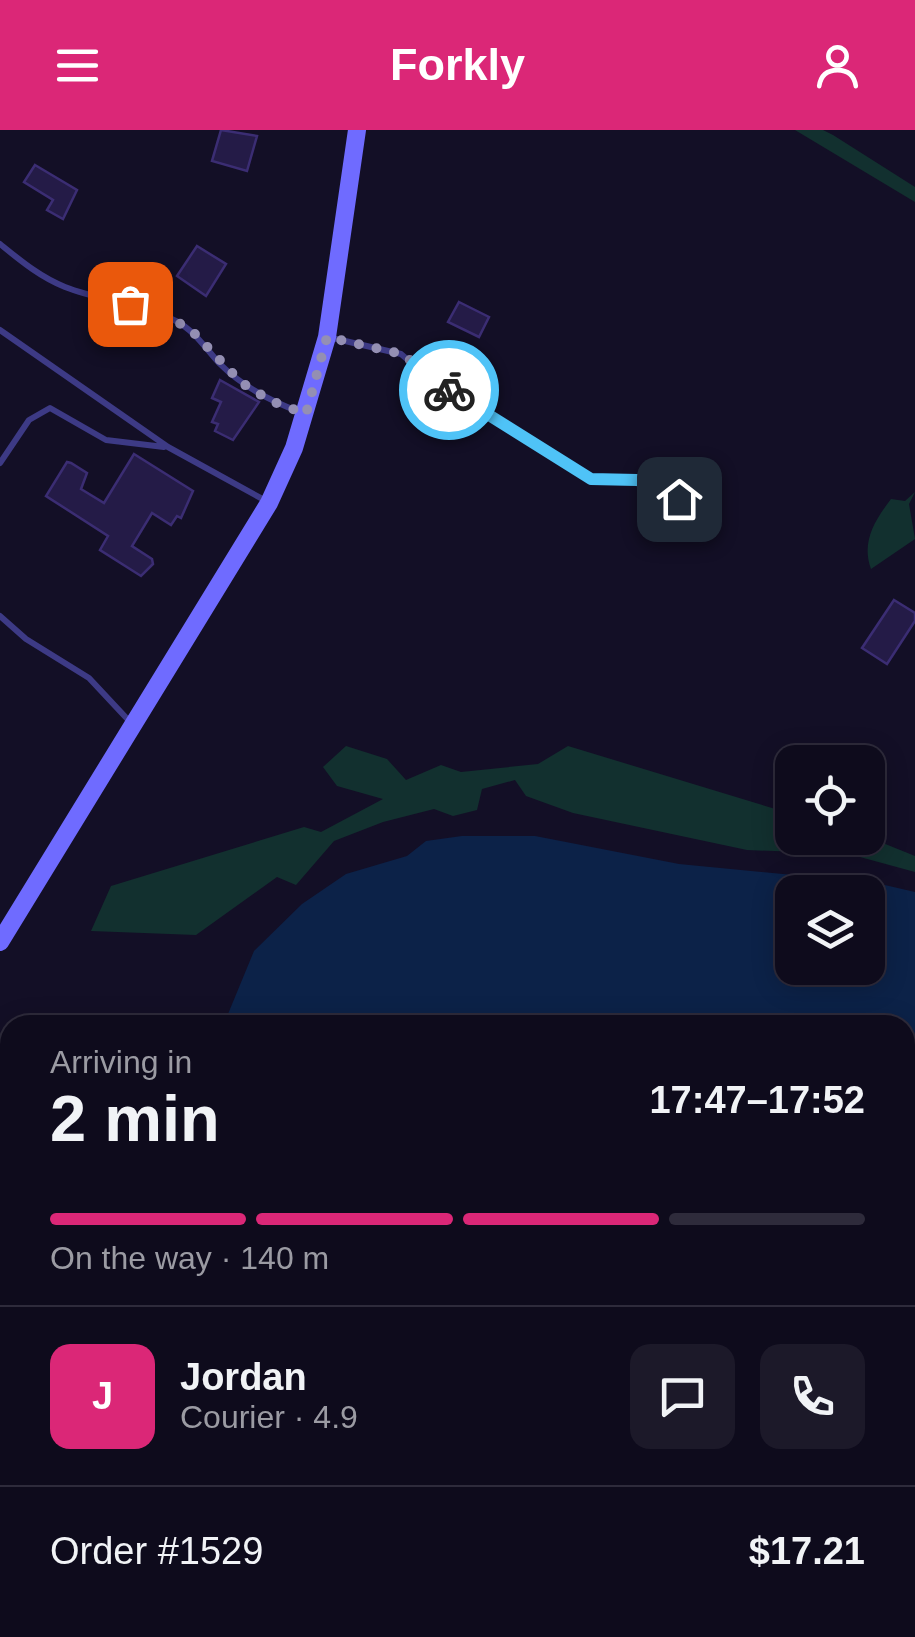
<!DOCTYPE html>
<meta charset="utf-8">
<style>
body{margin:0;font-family:Arial,sans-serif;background:#1c1929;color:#f1f3f6;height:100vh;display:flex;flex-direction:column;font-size:38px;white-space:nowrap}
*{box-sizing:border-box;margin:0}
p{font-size:32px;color:#9b9ba3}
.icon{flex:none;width:55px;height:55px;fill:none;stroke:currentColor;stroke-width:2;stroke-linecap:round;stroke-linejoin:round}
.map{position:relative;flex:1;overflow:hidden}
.details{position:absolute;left:0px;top:885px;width:915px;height:622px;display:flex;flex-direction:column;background:#0e0b1c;border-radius:30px 30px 0 0;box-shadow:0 5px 25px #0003,0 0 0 2px #2e2b3b}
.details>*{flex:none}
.tools{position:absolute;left:775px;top:615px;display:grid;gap:20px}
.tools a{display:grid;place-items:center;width:110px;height:110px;border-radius:20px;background:#0e0b1c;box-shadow:0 5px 25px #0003,0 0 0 2px #2e2b3b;font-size:50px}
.pin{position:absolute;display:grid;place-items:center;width:85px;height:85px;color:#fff;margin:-42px;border-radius:20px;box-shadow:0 5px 15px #0006}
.courier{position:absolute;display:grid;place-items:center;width:100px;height:100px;margin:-50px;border:8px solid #4fc3f7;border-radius:50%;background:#fff;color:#222;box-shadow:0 2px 12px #0007}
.head em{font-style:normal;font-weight:700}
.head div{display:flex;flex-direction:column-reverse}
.head{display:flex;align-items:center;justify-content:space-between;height:170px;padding:0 50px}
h1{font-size:65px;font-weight:700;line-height:75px}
.bar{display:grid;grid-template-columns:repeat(4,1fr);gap:15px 10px;align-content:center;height:120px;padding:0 50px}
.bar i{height:12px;border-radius:8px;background:#2e2b3b}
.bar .active{background:#db2777}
.bar p{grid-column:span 4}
.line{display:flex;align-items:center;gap:25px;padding:0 50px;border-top:2px solid #2e2b3b}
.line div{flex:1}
.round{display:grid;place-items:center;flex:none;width:105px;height:105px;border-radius:20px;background:#1c1929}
header{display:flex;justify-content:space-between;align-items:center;height:130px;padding:0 50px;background:#db2777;color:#fff;font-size:45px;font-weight:700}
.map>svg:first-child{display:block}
.green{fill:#12302f}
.water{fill:#0c2248;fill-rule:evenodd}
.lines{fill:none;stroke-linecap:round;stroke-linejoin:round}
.river{stroke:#0c2248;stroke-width:22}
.building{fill:#241b47;stroke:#3b2d73;stroke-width:2.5}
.service{stroke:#3d3a85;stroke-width:6}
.secondary{stroke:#6f6bff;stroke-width:18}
.motorway{stroke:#ff4fa3;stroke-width:22}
.done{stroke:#948fb3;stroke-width:10;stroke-dasharray:0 18}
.route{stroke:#4fc3f7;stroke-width:12}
</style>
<header><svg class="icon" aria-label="menu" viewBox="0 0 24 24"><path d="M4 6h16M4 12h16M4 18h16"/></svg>Forkly<svg class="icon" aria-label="person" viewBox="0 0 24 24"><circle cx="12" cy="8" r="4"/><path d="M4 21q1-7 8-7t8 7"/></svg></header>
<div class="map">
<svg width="915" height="1507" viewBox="0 0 915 1507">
<rect width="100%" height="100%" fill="#130f26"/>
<path class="green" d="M 795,0 L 823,0 L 833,5 L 915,57 L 915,72 Z
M 915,362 L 909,374 L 915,409 L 871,439 C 861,412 875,390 891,369 L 905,371 Z
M 346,616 L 387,629 L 406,650 L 441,635 L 461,642 L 538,634 L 568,616 L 792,684 L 792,708 L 868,707 L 915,726 L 915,742 L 849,724 L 747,720 L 573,683 L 526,666 L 515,650 L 482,659 L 477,680 L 453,686 L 434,679 L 383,692 L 334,711 L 296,755 L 277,747 L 196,805 L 91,801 L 111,756 L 304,697 L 321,702 L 383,669 L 337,656 L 323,637 Z"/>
<path class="water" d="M 462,706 L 535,706 L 679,734 L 876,753 L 915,762 L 915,1223 L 905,1223 L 905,895 L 215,895 L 228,884 L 254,821 L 302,774 L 346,744 L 407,726 L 426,711 ZM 792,762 L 868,762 L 868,838 L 792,838 Z"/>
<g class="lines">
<path class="river" d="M 905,1351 L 915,1351
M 377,1507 L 385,1498"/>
</g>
<path class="building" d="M 221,0 L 257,6 L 247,41 L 212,31 Z
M 35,35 L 77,60 L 63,89 L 47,80 L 53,70 L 24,52 Z
M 197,116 L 226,134 L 206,166 L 177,146 Z
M 459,172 L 489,187 L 479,207 L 448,192 Z
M 220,250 L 259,272 L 233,310 L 215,301 L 218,294 L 212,292 L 221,272 L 212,268 Z
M 134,324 L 193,361 L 181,388 L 177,386 L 171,395 L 152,383 L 132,416 L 152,429 L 153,434 L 141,446 L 100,420 L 108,406 L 46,366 L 67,332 L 71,333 L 87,343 L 81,359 L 104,373 Z
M 894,470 L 915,483 L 915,491 L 887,534 L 862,518 Z"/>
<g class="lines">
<path class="service" d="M 0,114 C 21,131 40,147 65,157 C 101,171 141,174 176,191 C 195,201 206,219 220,234 C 243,257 270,271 300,282
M 0,200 L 168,317 L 268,372
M 328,207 L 401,224 L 428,247 L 591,349 L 637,350 L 658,356 L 679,369
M 0,333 L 29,290 L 50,278 L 106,310 L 164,317
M 0,486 L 26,509 L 89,548 L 132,594"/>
<path class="secondary" d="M 0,812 L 269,373 L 294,318 L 327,207 L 357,0"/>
<path class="motorway" d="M 0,1229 L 10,1236
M 0,1337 L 10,1343
M 0,1453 L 10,1460
M 69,1498 L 84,1507
M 257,1498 L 272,1507
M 417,1498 L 432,1507"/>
</g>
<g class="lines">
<path class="done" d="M 130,174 L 176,191 L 194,203 L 242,253 L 271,271 L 306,284 L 327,207 L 402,224 L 449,260"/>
<path class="route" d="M 449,260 L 591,349 L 637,350 L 658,356 L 679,369"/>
</g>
</svg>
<div class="tools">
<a><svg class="icon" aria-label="locate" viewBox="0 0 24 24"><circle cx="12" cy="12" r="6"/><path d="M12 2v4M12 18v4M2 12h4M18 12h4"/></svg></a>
<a><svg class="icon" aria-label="layers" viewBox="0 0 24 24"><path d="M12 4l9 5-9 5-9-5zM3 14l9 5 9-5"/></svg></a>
</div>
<div class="pin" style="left:130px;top:174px;background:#ea580c"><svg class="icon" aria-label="bag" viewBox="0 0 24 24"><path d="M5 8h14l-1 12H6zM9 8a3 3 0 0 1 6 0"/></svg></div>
<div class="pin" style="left:679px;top:369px;background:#1f2937"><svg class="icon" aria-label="home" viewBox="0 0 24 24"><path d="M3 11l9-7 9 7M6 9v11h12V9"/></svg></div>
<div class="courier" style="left:449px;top:260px"><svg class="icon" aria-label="bike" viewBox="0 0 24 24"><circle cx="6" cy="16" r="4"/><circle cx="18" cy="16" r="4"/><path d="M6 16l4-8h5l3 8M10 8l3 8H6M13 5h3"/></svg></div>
<section class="details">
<div class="head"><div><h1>2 min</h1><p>Arriving in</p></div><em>17:47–17:52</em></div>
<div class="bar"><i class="active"></i><i class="active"></i><i class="active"></i><i></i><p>On the way · 140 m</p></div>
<div class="line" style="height:180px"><b class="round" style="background:#db2777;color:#fff">J</b><div><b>Jordan</b><p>Courier · 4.9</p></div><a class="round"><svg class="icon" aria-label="chat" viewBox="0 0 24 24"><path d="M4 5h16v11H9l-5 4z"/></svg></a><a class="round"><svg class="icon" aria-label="phone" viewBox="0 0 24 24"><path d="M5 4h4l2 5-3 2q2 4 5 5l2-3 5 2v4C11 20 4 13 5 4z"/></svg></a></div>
<div class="line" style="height:130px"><div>Order #1529</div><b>$17.21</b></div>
</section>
</div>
